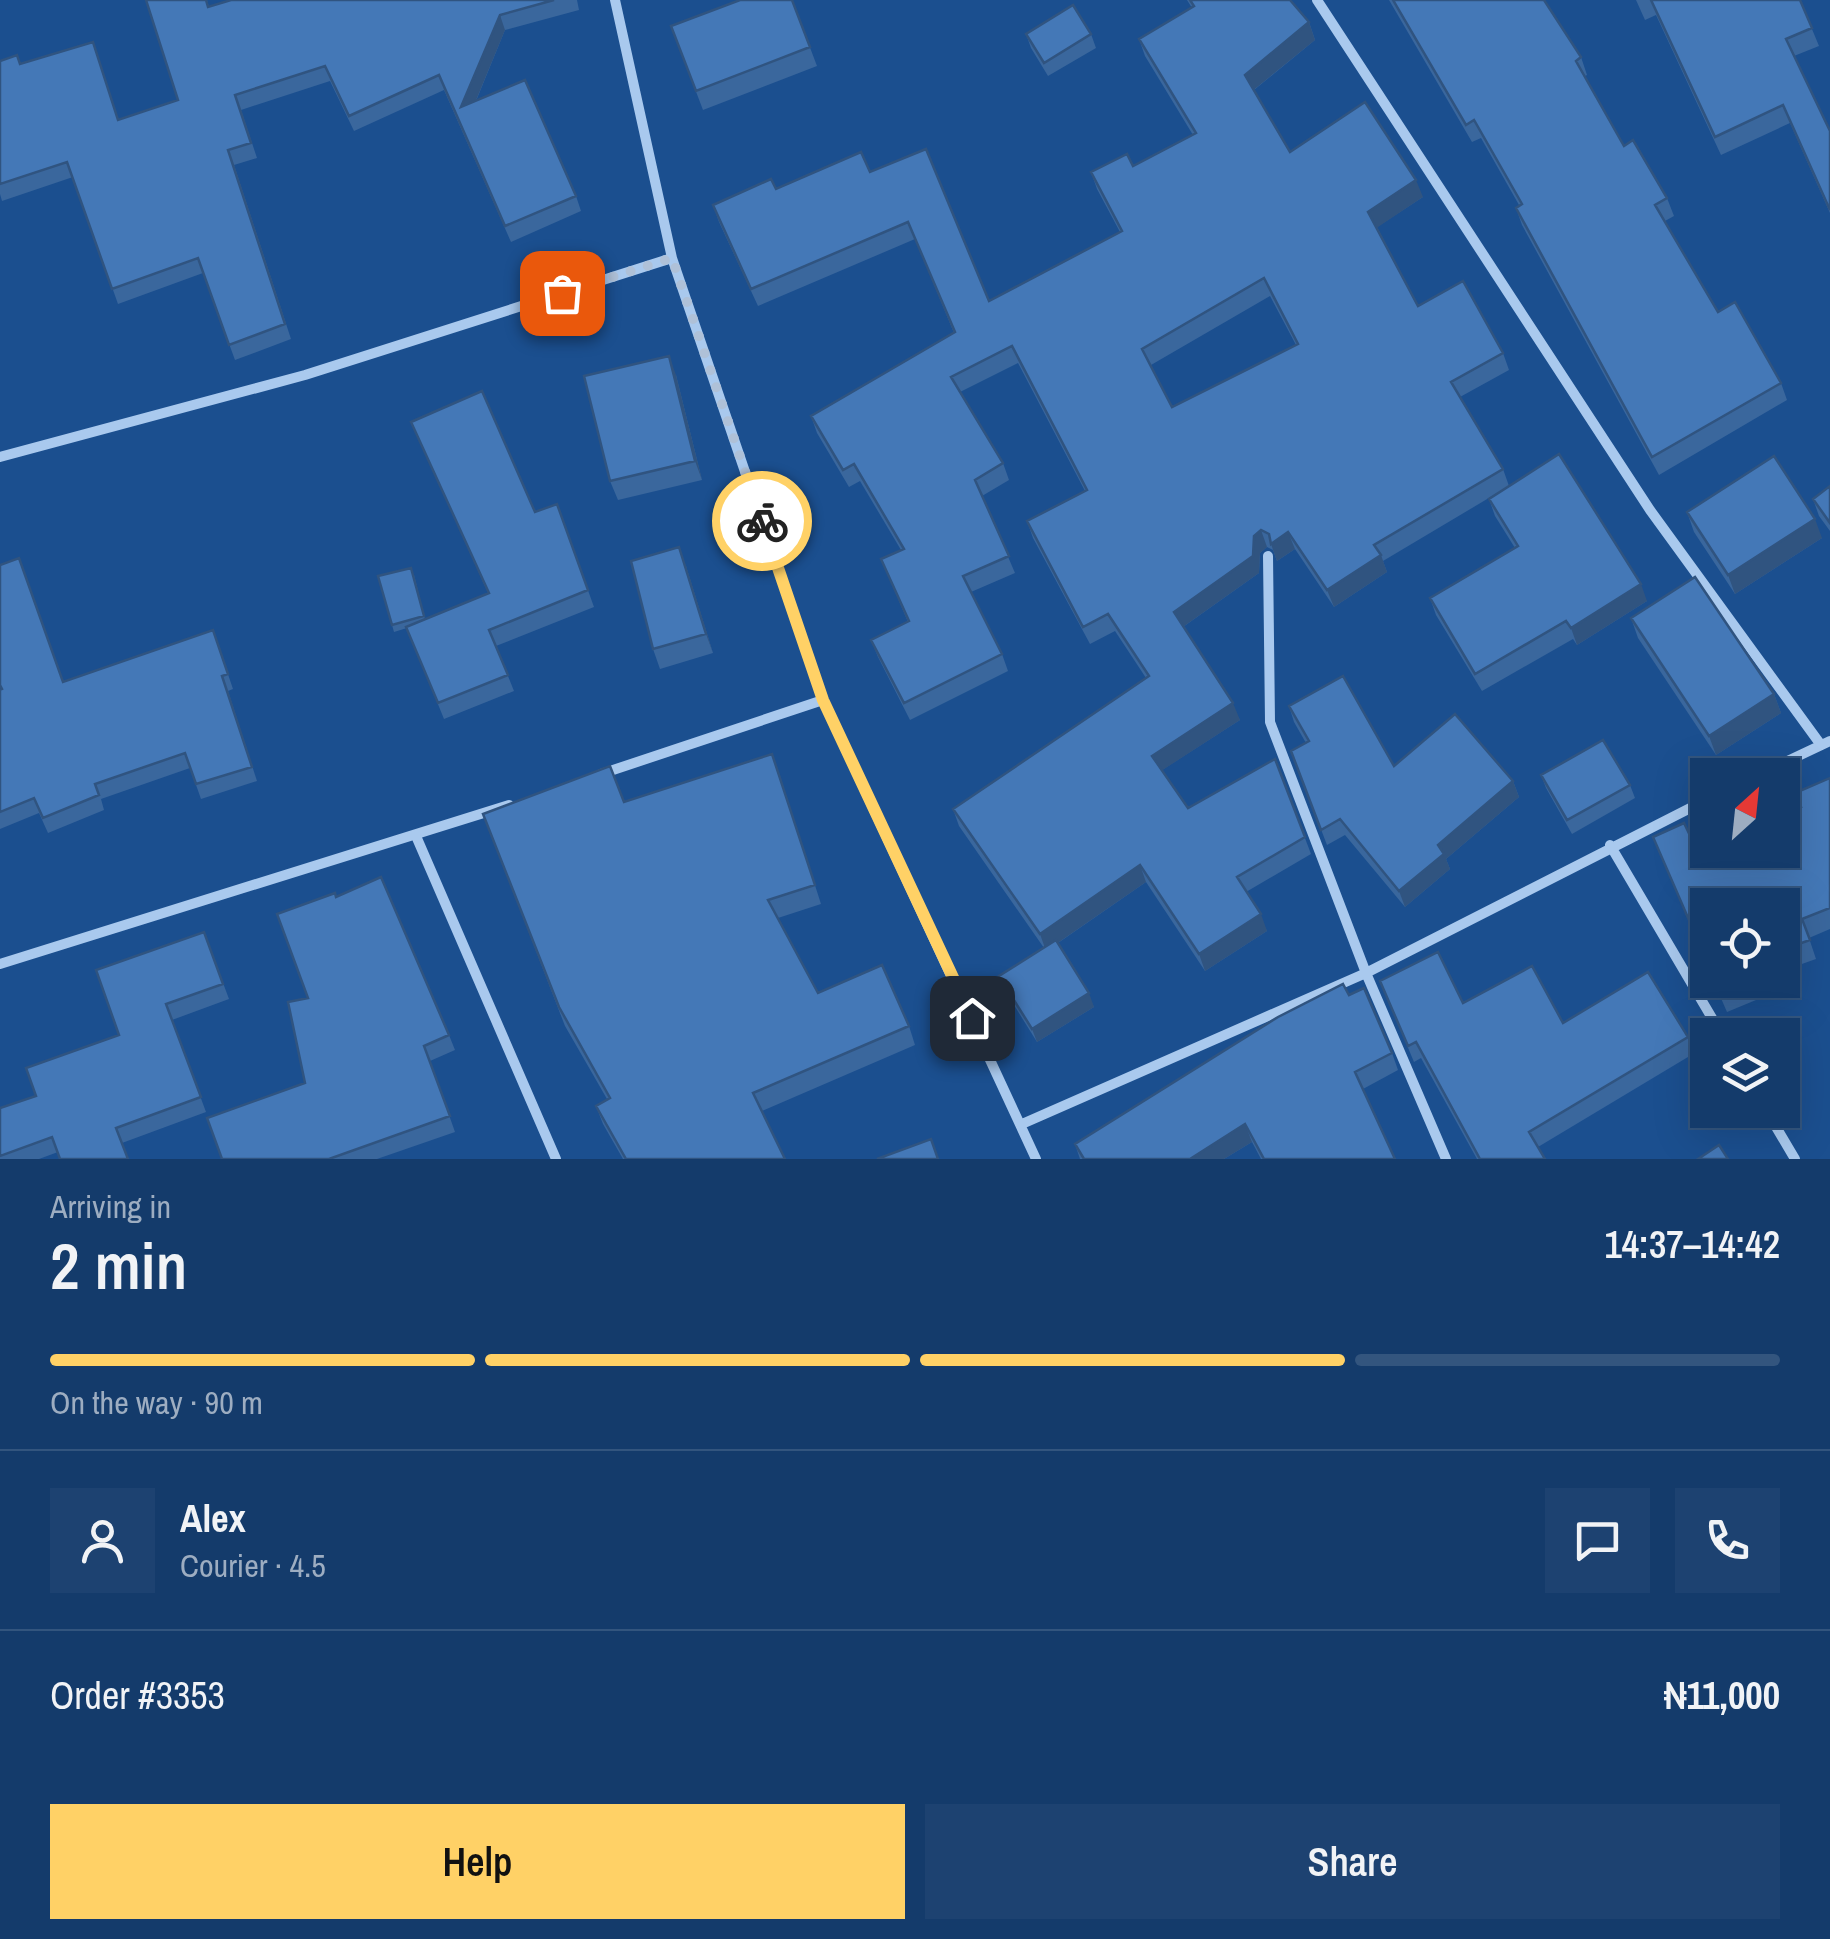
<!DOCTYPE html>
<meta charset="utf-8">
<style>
body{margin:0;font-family:"Archivo Narrow",sans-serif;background:#1d4271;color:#f1f3f6;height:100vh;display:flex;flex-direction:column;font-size:38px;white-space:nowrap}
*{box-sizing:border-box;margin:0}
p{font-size:32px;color:#9dadc1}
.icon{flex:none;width:55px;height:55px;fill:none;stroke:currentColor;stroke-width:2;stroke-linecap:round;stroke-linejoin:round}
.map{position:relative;height:1159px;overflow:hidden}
.details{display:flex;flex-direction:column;background:#143b6b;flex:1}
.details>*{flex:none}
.needle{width:65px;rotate:27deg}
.buttons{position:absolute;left:1690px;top:758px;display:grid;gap:20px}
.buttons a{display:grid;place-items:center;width:110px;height:110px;border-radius:0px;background:#143b6b;box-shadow:0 10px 40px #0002,0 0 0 2px #33557e;font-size:50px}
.pin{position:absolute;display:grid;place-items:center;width:85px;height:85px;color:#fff;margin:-42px;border-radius:20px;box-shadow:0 5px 15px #0006}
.courier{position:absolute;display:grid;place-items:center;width:100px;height:100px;margin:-50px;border:8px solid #ffd166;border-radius:50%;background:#fff;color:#222;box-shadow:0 2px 12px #0007}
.overview em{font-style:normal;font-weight:600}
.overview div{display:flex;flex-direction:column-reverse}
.overview{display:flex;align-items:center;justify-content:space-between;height:170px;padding:0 50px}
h1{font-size:65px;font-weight:600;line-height:75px}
.bar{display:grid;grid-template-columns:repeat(4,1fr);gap:15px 10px;align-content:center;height:120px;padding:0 50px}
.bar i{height:12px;border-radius:8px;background:#33557e}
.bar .selected{background:#ffd166}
.bar p{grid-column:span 4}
.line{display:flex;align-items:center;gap:25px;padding:0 50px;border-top:2px solid #33557e}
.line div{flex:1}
.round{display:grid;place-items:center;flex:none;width:105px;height:105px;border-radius:0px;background:#1d4271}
.primary-button{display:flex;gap:20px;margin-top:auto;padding:20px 50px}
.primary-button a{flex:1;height:115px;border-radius:0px;background:#ffd166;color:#111;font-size:40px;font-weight:600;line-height:115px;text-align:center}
.primary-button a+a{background:#1d4271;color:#f1f3f6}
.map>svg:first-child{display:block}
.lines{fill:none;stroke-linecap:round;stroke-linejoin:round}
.minor{stroke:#a9c9ee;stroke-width:10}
.wall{fill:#3a679d;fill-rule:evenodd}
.shaded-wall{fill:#305480}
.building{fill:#4478b7;stroke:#305480;stroke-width:2.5;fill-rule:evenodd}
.done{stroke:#afc1d8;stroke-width:10;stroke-dasharray:0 18}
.route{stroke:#ffd166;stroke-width:12}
</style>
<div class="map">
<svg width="1830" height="1159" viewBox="0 0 1830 1159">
<rect width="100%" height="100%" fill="#1b4f8f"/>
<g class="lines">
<path class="minor" d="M 615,0 L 672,258 L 823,700 L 1036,1159
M 1317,0 L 1650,510 L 1821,745
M 0,457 L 305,375 L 672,258
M 1268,556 L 1270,722 L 1366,973 L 1446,1159
M 601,774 L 823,700
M 1758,775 L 1830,741
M 416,836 L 556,1159
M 1610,845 L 1722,1035
M 0,964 L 509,805
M 1766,1110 L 1795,1159
M 1022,1124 L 1366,973 L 1708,799"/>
</g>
<path class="wall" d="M 146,0 L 207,0 L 209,7 L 231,0 L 577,0 L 579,10 L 505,30 L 476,101 L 576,196 L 581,211 L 511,242 L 444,90 L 354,131 L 330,81 L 241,110 L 257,158 L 234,165 L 291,339 L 235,360 L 203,273 L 118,304 L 73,177 L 2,201 L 0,194 L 0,61 L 20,64 L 119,120 L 178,100 Z
M 792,0 L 817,66 L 703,110 L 671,26 Z
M 1187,0 L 1290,0 L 1309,22 L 1315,40 L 1254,90 L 1290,152 L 1423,197 L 1377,227 L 1418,306 L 1503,353 L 1509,370 L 1460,397 L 1503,469 L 1509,486 L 1383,561 L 1387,572 L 1334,607 L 1295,549 L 1277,561 L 1273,550 L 1267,547 L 1260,553 L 1259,573 L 1183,627 L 1240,720 L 1162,770 L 1188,808 L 1275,759 L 1311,854 L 1246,892 L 1267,931 L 1205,971 L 1146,882 L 1058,943 L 1094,1007 L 1037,1042 L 1004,989 L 999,976 L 1044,948 L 959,826 L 953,809 L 1146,678 L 1115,631 L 1090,644 L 1033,538 L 1027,521 L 1085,491 L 1018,363 L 960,392 L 1003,463 L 1009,480 L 982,496 L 1015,573 L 971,592 L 1002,654 L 1008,671 L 910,720 L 878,657 L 871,640 L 908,622 L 881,559 L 901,550 L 860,481 L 849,487 L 817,433 L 811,416 L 954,333 L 915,239 L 758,306 L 719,222 L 713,205 L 776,189 L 870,172 L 989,301 L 1120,232 L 1097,189 L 1091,172 L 1133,166 L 1193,135 L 1145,56 L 1139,39 L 1192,8 ZM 1270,296 L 1296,345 L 1172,407 L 1151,365 Z
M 1389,0 L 1544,0 L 1581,57 L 1587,75 L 1585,76 L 1624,146 L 1667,198 L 1674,216 L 1665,221 L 1718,312 L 1781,383 L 1787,400 L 1659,475 L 1522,225 L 1516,208 L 1519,205 L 1481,138 L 1472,142 Z
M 1636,0 L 1800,0 L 1819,46 L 1794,56 L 1830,131 L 1830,213 L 1790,123 L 1721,155 L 1656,15 L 1645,20 Z
M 1026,34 L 1091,34 L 1096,48 L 1048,76 L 1031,48 Z
M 676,375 L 702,480 L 618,500 L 610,481 Z
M 411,422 L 535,512 L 557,504 L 594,607 L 496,646 L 514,691 L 444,719 L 407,628 L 394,632 L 392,625 L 414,575 L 425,619 L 488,593 Z
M 1830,486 L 1830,531 L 1819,516 L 1813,499 Z
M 1489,499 L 1647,601 L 1577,645 L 1573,639 L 1482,691 L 1436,615 L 1430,598 L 1515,548 L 1495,516 Z
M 1687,512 L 1822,538 L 1735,594 L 1694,532 Z
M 686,566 L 713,653 L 660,669 L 653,649 Z
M 1631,618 L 1774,694 L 1781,713 L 1716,755 L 1638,638 Z
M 213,630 L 233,689 L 228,691 L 257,781 L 201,799 L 190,768 L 101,799 L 104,810 L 48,833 L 39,813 L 0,829 L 0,690 L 63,682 Z
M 1289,706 L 1394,766 L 1513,781 L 1519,797 L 1446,859 L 1450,869 L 1405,907 L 1345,835 L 1327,845 L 1291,751 L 1306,743 L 1294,722 Z
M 779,773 L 821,904 L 778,918 L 818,993 L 909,1026 L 915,1045 L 762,1111 L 785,1159 L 623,1159 L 603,1124 L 596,1106 L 607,1099 L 565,1026 L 483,814 L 624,802 Z
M 1541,775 L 1630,785 L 1635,798 L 1572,834 L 1546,788 Z
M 1830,778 L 1830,929 L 1809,938 L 1816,959 L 1782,971 L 1782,905 L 1708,905 L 1708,967 L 1653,837 L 1694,844 L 1800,807 Z
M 336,897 L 449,1035 L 455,1050 L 430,1061 L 455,1132 L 377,1159 L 222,1159 L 305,1083 L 308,998 Z
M 204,932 L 229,999 L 172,1020 L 206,1112 L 122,1143 L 58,1152 L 39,1159 L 0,1159 L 0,1108 L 36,1096 L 119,1035 Z
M 1713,980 L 1756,980 L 1750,982 L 1756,1000 L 1727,1012 Z
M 1380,981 L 1463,1003 L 1563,1023 L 1688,1037 L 1693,1054 L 1538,1147 L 1545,1159 L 1477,1159 L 1421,1058 L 1414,1062 Z
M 1349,995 L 1392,1053 L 1398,1070 L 1363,1089 L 1395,1159 L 1261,1159 L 1252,1142 L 1224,1159 L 1080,1159 L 1075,1144 Z"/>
<path class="shaded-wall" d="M 500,15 L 505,30 L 467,122 L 461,107 Z
M 1309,22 L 1315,40 L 1251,92 L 1245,75 Z
M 1416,180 L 1423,197 L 1375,229 L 1368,212 Z
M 669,356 L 676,375 L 702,480 L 695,461 Z
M 1815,519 L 1822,538 L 1735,594 L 1728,575 Z
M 1261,530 L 1267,547 L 1260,553 L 1259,573 L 1180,629 L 1174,612 Z
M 1288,532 L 1295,549 L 1277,561 L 1271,544 Z
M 679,547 L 686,566 L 713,653 L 706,634 Z
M 1381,555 L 1387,572 L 1334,607 L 1327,590 Z
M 1641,584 L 1647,601 L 1577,645 L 1571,628 Z
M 1774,694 L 1781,713 L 1716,755 L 1709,736 Z
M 1233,703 L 1240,720 L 1158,773 L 1152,756 Z
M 1513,781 L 1519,797 L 1446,859 L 1450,869 L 1405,907 L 1399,891 L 1438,845 Z
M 1140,865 L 1146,882 L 1046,951 L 1040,934 Z
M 1261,914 L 1267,931 L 1205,971 L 1199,954 Z
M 1089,993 L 1094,1007 L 1037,1042 L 1032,1029 Z
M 1245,1124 L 1252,1142 L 1224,1159 L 1190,1159 Z"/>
<path class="building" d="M 146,0 L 206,0 L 208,7 L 231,0 L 554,0 L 500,15 L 461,107 L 525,80 L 576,196 L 505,226 L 439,75 L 349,116 L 325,66 L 235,95 L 251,143 L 228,150 L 285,324 L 229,345 L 198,258 L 112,289 L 67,162 L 0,184 L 0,61 L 17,55 L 20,64 L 93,42 L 118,120 L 178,100 Z
M 740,0 L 792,0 L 810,47 L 696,91 L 671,26 Z
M 1190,0 L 1290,0 L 1309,22 L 1245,75 L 1290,152 L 1365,102 L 1416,180 L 1368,212 L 1418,306 L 1463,281 L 1503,353 L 1451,382 L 1503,469 L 1374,545 L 1381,555 L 1327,590 L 1288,532 L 1271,544 L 1269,534 L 1261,530 L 1254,536 L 1253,556 L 1174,612 L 1233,703 L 1152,756 L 1188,808 L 1275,759 L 1305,837 L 1237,877 L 1261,914 L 1199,954 L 1140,865 L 1040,934 L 953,809 L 1149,676 L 1108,614 L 1083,627 L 1027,521 L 1087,490 L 1012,346 L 951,377 L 1003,463 L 975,480 L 1009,556 L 963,576 L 1002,654 L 904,703 L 871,640 L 909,621 L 881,559 L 904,549 L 854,464 L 843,470 L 811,416 L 955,332 L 908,222 L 751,289 L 713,205 L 771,179 L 776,189 L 861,152 L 870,172 L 926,149 L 989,301 L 1122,231 L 1091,172 L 1127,154 L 1133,166 L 1196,133 L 1139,39 L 1194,6 ZM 1264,278 L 1298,344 L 1172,407 L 1142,349 Z
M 1393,0 L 1544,0 L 1581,57 L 1576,61 L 1624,146 L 1633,140 L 1667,198 L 1655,205 L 1718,312 L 1735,302 L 1781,383 L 1652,457 L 1516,208 L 1522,204 L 1474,120 L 1466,125 Z
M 1651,0 L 1800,0 L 1812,28 L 1786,39 L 1830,131 L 1830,210 L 1783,105 L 1715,137 Z
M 1073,5 L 1091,34 L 1044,63 L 1026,34 Z
M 669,356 L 695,461 L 610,481 L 584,376 Z
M 482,391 L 535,512 L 557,504 L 588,590 L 489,630 L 508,675 L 438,703 L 406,627 L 489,593 L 411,422 Z
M 1559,454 L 1641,584 L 1571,628 L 1566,621 L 1475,674 L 1430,598 L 1518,546 L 1489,499 Z
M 1774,456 L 1815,519 L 1728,575 L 1687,512 Z
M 1830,486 L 1830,523 L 1813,499 Z
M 679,547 L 706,634 L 653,649 L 631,561 Z
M 19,558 L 63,682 L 213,630 L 228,674 L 222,676 L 252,767 L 196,784 L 185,753 L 95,784 L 99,795 L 43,818 L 34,798 L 0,812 L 0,690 L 2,689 L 0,685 L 0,565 Z
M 411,568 L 424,616 L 392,625 L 378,576 Z
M 1695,577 L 1774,694 L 1709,736 L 1631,618 Z
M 1343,676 L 1394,766 L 1455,714 L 1513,781 L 1438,845 L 1444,854 L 1399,891 L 1340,819 L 1321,830 L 1291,751 L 1309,741 L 1289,706 Z
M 1603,740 L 1630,785 L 1567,820 L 1541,775 Z
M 772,754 L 815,885 L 768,900 L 818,993 L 882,965 L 909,1026 L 753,1093 L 785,1159 L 626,1159 L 596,1106 L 610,1098 L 559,1007 L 483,814 L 610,766 L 624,802 Z
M 1830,778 L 1830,908 L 1802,919 L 1810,940 L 1782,950 L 1782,905 L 1708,905 L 1708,964 L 1653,837 L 1684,823 L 1694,844 L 1708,839 L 1708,850 L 1782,850 L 1782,813 L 1801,807 L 1795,793 Z
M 381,877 L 449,1035 L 424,1046 L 450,1116 L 329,1159 L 222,1159 L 207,1118 L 305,1083 L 288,1002 L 308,998 L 277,914 L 335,893 L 336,897 Z
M 204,932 L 223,984 L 166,1004 L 201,1097 L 116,1128 L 128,1159 L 60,1159 L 52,1137 L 0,1156 L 0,1108 L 36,1096 L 26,1068 L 119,1035 L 96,970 Z
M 1056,940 L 1089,993 L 1032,1029 L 999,976 Z
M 1438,952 L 1463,1003 L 1532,966 L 1563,1023 L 1648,972 L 1688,1037 L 1529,1132 L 1545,1159 L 1480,1159 L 1416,1042 L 1408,1046 L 1380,981 Z
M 1714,980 L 1749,980 L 1749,981 L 1720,994 Z
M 1343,984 L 1349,995 L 1364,988 L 1392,1053 L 1355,1072 L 1395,1159 L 1264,1159 L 1245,1124 L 1190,1159 L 1084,1159 L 1075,1144 L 1278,1017 Z
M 931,1139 L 938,1159 L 877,1159 Z
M 1719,1145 L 1728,1159 L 1698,1159 Z"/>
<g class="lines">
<path class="done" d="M 562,293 L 672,258 L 762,521"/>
<path class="route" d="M 762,521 L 823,700 L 972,1018"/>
</g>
</svg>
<div class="buttons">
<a><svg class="needle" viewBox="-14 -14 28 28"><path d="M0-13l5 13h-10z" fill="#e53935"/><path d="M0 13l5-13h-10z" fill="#9dadc1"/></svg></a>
<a><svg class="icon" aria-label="locate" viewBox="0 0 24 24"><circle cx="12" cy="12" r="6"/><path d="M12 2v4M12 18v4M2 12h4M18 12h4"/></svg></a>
<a><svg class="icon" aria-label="layers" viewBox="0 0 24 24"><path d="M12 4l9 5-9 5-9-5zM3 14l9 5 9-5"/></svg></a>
</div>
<div class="pin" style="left:562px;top:293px;background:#ea580c"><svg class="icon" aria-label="bag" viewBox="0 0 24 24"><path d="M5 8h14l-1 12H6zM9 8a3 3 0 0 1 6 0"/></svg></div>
<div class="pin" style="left:972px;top:1018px;background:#1f2937"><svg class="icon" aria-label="home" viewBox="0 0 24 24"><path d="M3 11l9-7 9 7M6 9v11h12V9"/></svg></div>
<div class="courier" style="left:762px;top:521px"><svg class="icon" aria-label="bike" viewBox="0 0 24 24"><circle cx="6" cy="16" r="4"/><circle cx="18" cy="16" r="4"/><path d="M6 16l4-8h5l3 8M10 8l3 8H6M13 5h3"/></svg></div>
</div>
<section class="details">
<div class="overview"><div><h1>2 min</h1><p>Arriving in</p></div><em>14:37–14:42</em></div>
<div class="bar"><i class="selected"></i><i class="selected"></i><i class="selected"></i><i></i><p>On the way · 90 m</p></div>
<div class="line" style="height:180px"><a class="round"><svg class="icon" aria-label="person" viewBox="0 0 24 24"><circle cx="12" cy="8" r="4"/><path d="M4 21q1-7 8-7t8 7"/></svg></a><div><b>Alex</b><p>Courier · 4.5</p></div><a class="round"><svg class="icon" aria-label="chat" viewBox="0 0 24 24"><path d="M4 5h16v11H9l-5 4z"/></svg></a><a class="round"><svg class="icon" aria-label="phone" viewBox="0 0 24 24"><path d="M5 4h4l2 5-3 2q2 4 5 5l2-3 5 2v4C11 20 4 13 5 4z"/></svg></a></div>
<div class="line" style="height:130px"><div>Order #3353</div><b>₦11,000</b></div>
<div class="primary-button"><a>Help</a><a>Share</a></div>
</section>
